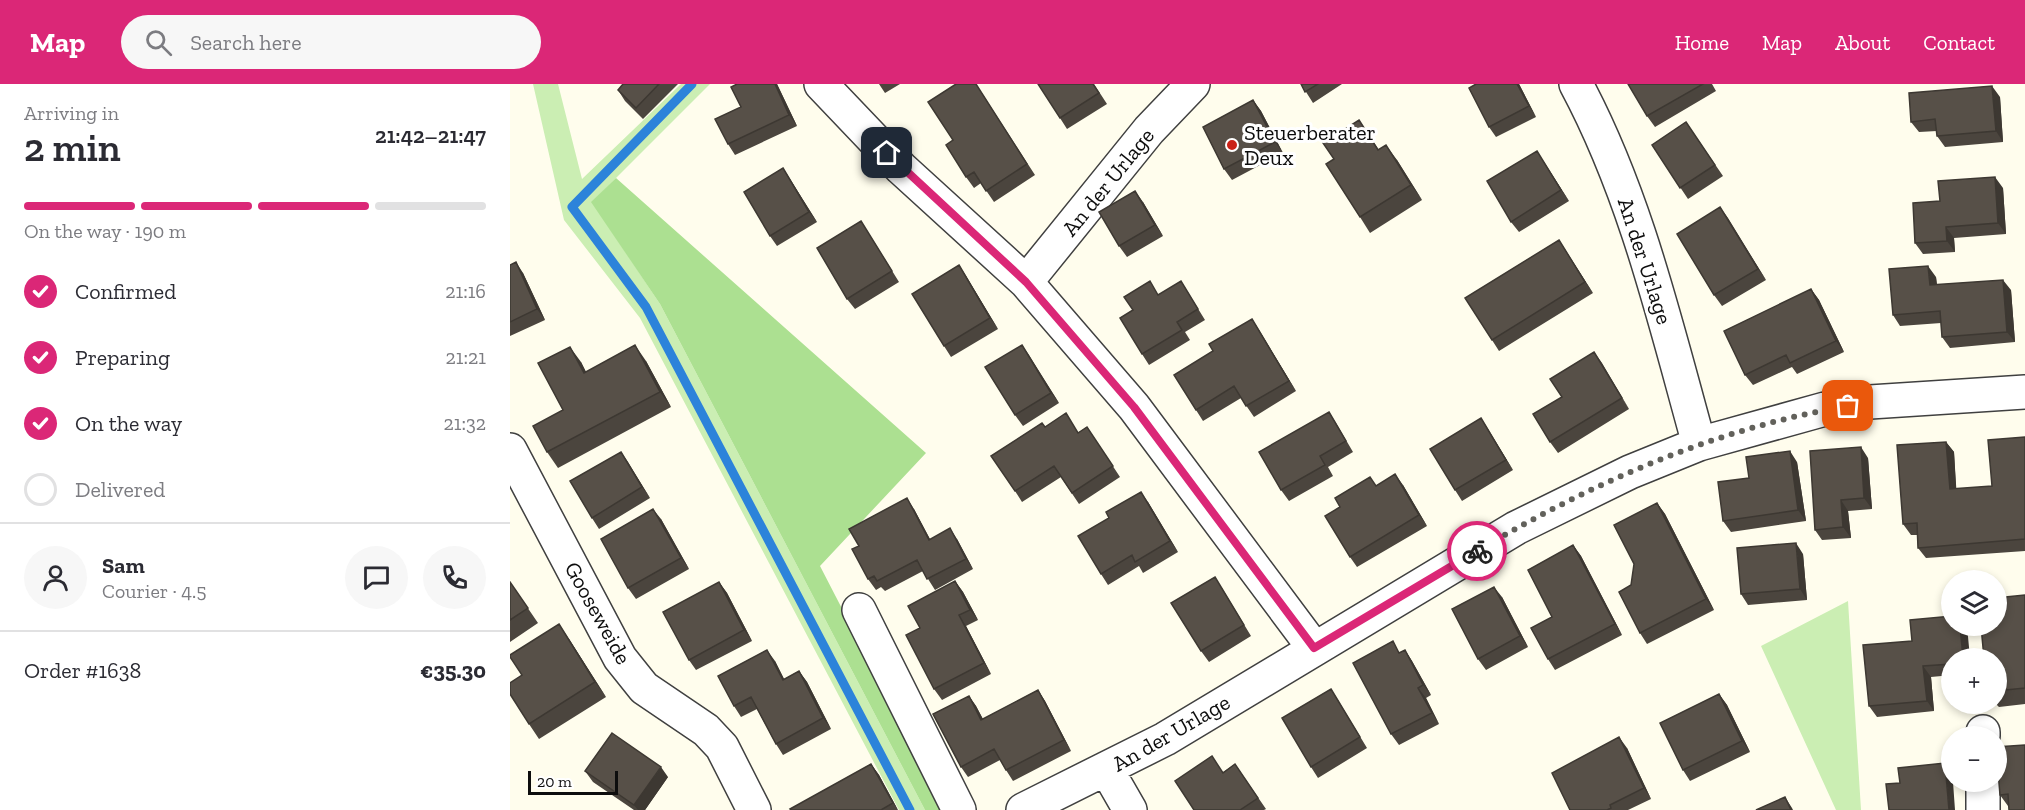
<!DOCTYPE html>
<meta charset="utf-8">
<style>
body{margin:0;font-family:"Zilla Slab",serif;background:#f7f7f7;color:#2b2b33;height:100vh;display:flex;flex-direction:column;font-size:22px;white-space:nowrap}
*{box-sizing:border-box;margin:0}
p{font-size:20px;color:#7c7c81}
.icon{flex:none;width:33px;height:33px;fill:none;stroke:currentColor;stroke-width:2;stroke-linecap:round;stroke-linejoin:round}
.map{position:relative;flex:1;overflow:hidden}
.sheet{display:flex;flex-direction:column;background:#fff;width:510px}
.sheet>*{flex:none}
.buttons{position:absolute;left:1431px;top:486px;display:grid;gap:12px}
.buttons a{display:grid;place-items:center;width:66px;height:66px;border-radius:50%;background:#fff;box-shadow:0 3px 9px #0003;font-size:30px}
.scale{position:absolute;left:18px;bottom:15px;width:90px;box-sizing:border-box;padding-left:6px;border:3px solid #0d0d0d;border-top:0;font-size:16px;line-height:21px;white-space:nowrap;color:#0d0d0d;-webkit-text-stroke:4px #fff;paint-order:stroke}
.pin{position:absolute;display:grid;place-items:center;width:51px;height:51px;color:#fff;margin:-26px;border-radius:12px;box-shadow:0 3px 9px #0006}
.courier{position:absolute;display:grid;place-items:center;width:60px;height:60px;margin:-30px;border:4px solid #db2777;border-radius:50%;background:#fff;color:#222;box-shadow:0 2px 8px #0007}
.summary em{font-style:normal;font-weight:600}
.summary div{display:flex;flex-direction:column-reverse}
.summary{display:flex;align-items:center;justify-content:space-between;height:102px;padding:0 24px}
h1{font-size:39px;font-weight:600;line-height:45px}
.bar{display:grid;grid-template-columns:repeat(4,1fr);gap:9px 6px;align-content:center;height:72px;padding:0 24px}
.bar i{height:8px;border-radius:4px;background:#e1e1e2}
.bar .on{background:#db2777}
.bar p{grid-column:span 4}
.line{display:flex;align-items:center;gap:15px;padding:0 24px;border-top:2px solid #e1e1e2}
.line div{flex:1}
.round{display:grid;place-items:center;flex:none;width:63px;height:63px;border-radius:32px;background:#f7f7f7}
ol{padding:0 24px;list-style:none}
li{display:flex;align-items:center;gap:18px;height:66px}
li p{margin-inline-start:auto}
li .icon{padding:6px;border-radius:50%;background:#db2777;color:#fff;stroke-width:4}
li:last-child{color:#7c7c81}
li i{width:33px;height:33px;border:3px solid #e1e1e2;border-radius:50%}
header{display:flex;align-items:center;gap:36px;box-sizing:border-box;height:84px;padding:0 30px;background:#db2777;color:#fff}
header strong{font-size:28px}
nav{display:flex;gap:33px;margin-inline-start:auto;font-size:21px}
.search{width:420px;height:54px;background:#f7f7f7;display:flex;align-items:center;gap:15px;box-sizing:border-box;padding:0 21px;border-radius:33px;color:#7c7c81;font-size:22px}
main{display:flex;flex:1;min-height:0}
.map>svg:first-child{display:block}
.green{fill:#cbeeb3}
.forest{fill:#ace091}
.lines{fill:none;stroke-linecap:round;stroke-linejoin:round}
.stream{stroke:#2c83da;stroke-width:9}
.minor-casing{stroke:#404040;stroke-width:36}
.minor{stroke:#fff;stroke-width:33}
.wall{fill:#4b453e}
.shaded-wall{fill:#3d3832}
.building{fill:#575048;stroke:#3d3832;stroke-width:1.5}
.done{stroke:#62615b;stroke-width:6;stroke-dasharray:0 10.8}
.route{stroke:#db2777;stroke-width:8}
.poi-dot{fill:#cb2218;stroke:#fff;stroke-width:2}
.labels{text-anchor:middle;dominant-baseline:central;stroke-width:6;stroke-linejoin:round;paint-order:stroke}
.poi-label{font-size:22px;fill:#0d0d0d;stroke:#fff;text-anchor:start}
.street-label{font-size:22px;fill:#0d0d0d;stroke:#fff}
</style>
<header>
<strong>Map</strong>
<div class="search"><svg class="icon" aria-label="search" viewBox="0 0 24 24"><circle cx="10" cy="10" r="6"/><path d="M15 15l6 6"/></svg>Search here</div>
<nav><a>Home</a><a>Map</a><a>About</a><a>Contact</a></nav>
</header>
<main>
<section class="sheet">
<div class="summary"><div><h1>2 min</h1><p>Arriving in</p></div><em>21:42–21:47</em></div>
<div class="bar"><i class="on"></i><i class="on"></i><i class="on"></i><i></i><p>On the way · 190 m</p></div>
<ol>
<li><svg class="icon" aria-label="check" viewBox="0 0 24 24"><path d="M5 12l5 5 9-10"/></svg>Confirmed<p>21:16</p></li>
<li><svg class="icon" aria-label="check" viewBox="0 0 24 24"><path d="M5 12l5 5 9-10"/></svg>Preparing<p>21:21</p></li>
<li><svg class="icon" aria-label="check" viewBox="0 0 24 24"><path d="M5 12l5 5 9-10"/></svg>On the way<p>21:32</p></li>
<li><i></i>Delivered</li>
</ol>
<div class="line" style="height:108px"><a class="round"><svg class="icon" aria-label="person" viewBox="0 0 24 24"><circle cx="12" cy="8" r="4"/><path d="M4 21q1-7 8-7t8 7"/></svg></a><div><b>Sam</b><p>Courier · 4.5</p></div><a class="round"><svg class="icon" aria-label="chat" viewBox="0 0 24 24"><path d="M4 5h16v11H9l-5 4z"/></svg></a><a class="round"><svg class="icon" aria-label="phone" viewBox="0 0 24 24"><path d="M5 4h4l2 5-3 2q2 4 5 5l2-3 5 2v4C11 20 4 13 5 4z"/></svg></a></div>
<div class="line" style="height:78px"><div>Order #1638</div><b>€35.30</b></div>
</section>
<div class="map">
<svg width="1515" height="726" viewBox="0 0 1515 726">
<rect width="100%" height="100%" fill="#fffded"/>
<path class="green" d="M 23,0 L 48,0 L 72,95 L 171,0 L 200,0 L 82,118 L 150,220 L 415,726 L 389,726 L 130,234 L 54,136 Z
M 1338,517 L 1351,726 L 1326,726 L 1251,562 Z"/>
<path class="forest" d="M 106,94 L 416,369 L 310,482 L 436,726 L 415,726 L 150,220 L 81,118 Z"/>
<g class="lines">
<path class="stream" d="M 182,0 L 62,123 L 136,223 L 400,726"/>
<g class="minor-casing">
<path id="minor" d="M 311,0 L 391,84 L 516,198 L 624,323 L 804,564
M 1066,0 C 1126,112 1155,238 1189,360
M 516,198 L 639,46 L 683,0
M 0,366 L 110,574 L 134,604 L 196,646 L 212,663 L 244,726
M 349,526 L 449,726
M 1473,648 L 1473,652
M 597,686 L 620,726
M 1473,698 L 1473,726
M 513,726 L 655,655 L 1006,444 L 1120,388 L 1189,360 L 1315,325 L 1360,318 L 1515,308"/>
</g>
<use href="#minor" class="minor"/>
</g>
<path class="wall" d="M 113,0 L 168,0 L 133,35 L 115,17 L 108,6 Z
M 227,0 L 267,0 L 287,42 L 225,71 L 218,60 L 231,23 Z
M 369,0 L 390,0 L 375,9 Z
M 466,0 L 525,91 L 484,118 L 471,99 L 464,104 L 456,93 L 443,56 Z
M 584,0 L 597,20 L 557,45 L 550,34 Z
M 791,0 L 832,0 L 803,19 Z
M 966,0 L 1009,0 L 1026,33 L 986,53 L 979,43 Z
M 1118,0 L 1202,0 L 1206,7 L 1145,43 L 1137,32 Z
M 1490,13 L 1493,58 L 1435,63 L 1427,52 L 1427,47 L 1409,48 L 1401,38 Z
M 743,16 L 751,27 L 773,69 L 722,96 L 714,85 Z
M 849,36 L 869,66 L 887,76 L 912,116 L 860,149 L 850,133 L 824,75 Z
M 1176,38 L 1213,92 L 1178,115 L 1142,61 Z
M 1034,78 L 1059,117 L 1009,148 L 1001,138 Z
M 273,84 L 307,138 L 267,162 L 260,152 Z
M 1493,104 L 1496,150 L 1444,154 L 1445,168 L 1413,170 L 1405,159 L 1430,117 Z
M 633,118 L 653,152 L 617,173 L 609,162 Z
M 1210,123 L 1256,196 L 1212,222 L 1204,211 Z
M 358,148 L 389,198 L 345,225 L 337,215 Z
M 1049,156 L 1083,209 L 989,267 L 982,256 Z
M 0,181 L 13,189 L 35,236 L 0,252 Z
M 449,181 L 456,192 L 488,245 L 441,273 L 434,262 Z
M 1426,193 L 1427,201 L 1501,206 L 1505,258 L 1440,264 L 1432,253 L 1431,239 L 1390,242 L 1383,231 Z
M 671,197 L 695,236 L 675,248 L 680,256 L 639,281 L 632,270 L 649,211 Z
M 1301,205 L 1309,216 L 1334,268 L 1287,290 L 1282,283 L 1243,301 L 1235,291 Z
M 742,235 L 749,246 L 786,307 L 744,333 L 731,314 L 693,337 L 686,326 L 703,267 Z
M 512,261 L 549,319 L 513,342 L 505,331 Z
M 1084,268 L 1119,325 L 1048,369 L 1040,358 L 1052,313 Z
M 136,277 L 161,323 L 48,384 L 37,368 L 71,278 L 76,288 Z
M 819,328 L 826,339 L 843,368 L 818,383 L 823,392 L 779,417 L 771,406 Z
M 971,334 L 1003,386 L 952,417 L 945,406 Z
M 535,343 L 569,348 L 577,343 L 610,393 L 569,420 L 551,393 L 512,418 L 505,407 Z
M 1515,353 L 1515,467 L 1416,474 L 1408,464 L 1407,451 L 1401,451 L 1393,440 L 1436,358 L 1444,368 L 1446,405 L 1482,402 Z
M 111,368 L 140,414 L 89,445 L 82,434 Z
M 1358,374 L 1362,425 L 1338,427 L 1341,454 L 1312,456 L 1305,446 Z
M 1287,378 L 1296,437 L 1221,448 L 1213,437 L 1239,394 Z
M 893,401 L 917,442 L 847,483 L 840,473 L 867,402 Z
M 638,418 L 668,468 L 633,489 L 629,482 L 598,501 L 591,490 Z
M 1147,419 L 1155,430 L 1204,526 L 1137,560 L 1130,549 L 1121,501 Z
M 404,425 L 420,455 L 447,455 L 463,485 L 425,506 L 413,487 L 375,507 L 371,503 L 366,506 L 358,495 L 349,462 Z
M 151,435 L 179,485 L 126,515 L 118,504 Z
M 1063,461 L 1071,472 L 1112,551 L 1045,586 L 1038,575 L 1042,533 Z
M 1293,470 L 1297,516 L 1238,521 L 1231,510 Z
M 445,497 L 453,508 L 468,536 L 456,542 L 481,590 L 432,616 L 424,605 L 410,544 Z
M 0,498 L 28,539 L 0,558 Z
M 209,498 L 217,509 L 242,557 L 186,586 L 179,576 Z
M 712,504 L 741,552 L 699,578 L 691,567 Z
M 1515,511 L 1515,620 L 1489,623 L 1486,620 L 1486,574 Z
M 992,513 L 1018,563 L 976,586 L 968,575 Z
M 1442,542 L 1457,542 L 1442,574 L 1442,591 L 1421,593 L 1424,627 L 1367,633 L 1359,622 L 1402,557 Z
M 59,555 L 96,613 L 29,655 L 19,640 L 12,591 Z
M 895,566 L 902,577 L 921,611 L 916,614 L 929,640 L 889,661 L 881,650 L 891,568 Z
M 265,577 L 274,595 L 289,587 L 297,598 L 321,645 L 273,671 L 266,660 L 247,625 L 231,633 L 224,622 Z
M 821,605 L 828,616 L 857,664 L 808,694 L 801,683 Z
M 528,606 L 535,617 L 561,667 L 503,697 L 496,686 L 490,676 L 458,693 L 451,683 L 459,612 L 466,622 L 473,635 Z
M 1209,610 L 1217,621 L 1240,668 L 1180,697 L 1173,686 Z
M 1515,661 L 1499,722 L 1498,722 L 1490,711 Z
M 1117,664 L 1141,715 L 1118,726 L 1060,726 Z
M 361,680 L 369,691 L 388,726 L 281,726 Z
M 725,680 L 756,725 L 754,726 L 684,726 L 713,688 Z
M 75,687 L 158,693 L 135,726 L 124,726 L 83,698 Z"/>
<path class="shaded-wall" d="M 265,0 L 267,0 L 287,42 L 279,31 Z
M 1007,0 L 1009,0 L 1026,33 L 1019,22 Z
M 1482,2 L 1490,13 L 1493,58 L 1486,47 Z
M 743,16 L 751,27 L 773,69 L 765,58 Z
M 876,61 L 887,76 L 912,116 L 901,101 Z
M 1027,67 L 1034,78 L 1059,117 L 1051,106 Z
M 273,84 L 280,95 L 307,138 L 299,128 Z
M 1485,93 L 1493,104 L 1496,150 L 1488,139 Z
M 625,107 L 633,118 L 653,152 L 645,141 Z
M 1210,123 L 1218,134 L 1256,196 L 1248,185 Z
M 1436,143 L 1444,154 L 1445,168 L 1437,157 Z
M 1049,156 L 1056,167 L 1083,209 L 1075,198 Z
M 6,178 L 13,189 L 35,236 L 27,225 Z
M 449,181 L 456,192 L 488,245 L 480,234 Z
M 1418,182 L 1426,193 L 1428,212 L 1420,201 Z
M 1493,196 L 1501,206 L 1505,258 L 1497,248 Z
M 1301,205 L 1309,216 L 1334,268 L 1326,257 Z
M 742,235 L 749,246 L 786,307 L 779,297 Z
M 125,261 L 136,277 L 161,323 L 150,308 Z
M 512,261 L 519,271 L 549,319 L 541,309 Z
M 60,263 L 71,278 L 84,304 L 74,289 Z
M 1084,268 L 1092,279 L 1119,325 L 1112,314 Z
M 971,334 L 978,345 L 1003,386 L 996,376 Z
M 1436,358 L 1444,368 L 1447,416 L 1440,405 Z
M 1351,363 L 1358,374 L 1362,425 L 1354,414 Z
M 1280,367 L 1287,378 L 1296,437 L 1288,426 Z
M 111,368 L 118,378 L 140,414 L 132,403 Z
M 885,390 L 893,401 L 917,442 L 909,431 Z
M 631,408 L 638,418 L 668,468 L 660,457 Z
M 397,414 L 404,425 L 426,467 L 419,456 Z
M 1331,416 L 1338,427 L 1341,454 L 1333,443 Z
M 1147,419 L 1155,430 L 1204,526 L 1196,515 Z
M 143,425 L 151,435 L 179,485 L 171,474 Z
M 440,444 L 447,455 L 463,485 L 456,475 Z
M 1286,459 L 1293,470 L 1297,516 L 1290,505 Z
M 1063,461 L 1071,472 L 1112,551 L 1105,540 Z
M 445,497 L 453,508 L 468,536 L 460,526 Z
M 209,498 L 217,509 L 242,557 L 234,546 Z
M 984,503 L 992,513 L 1018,563 L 1010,552 Z
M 449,531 L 456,542 L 481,590 L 474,579 Z
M 49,540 L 59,555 L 96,613 L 85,598 Z
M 1450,542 L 1457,542 L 1460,574 L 1453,574 Z
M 257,566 L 265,577 L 280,607 L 273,596 Z
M 895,566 L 902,577 L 921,611 L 913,601 Z
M 1413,582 L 1421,593 L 1424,627 L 1417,617 Z
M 289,587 L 297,598 L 321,645 L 313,634 Z
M 908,604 L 916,614 L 929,640 L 922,629 Z
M 528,606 L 535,617 L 561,667 L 554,656 Z
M 1209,610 L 1217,621 L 1240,668 L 1232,657 Z
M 459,612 L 466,622 L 479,647 L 471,636 Z
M 1109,653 L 1117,664 L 1141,715 L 1134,704 Z
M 1435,679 L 1442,689 L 1442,698 L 1443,698 L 1445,726 L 1439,726 Z
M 361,680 L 369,691 L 388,726 L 383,719 Z
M 151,683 L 158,693 L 135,726 L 128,726 L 124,721 Z
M 1275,713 L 1282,724 L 1283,726 L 1281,726 Z"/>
<path class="building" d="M 113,0 L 149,0 L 126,24 L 108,6 Z
M 227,0 L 265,0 L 279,31 L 218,60 L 205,35 L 231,23 L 221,3 Z
M 446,0 L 466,0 L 517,80 L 476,107 L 464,88 L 456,93 L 436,61 L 443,56 L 418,18 Z
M 528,0 L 583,0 L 589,9 L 550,34 Z
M 791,0 L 808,0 L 795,8 Z
M 966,0 L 1007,0 L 1019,22 L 979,43 L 959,4 Z
M 1118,0 L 1193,0 L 1137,32 Z
M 1482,2 L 1486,47 L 1427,52 L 1425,35 L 1401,38 L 1399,9 Z
M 743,16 L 765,58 L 714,85 L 693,43 Z
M 849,36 L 868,66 L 876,61 L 901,101 L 850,133 L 816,80 L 824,75 L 813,59 Z
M 1176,38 L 1205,81 L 1170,104 L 1142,61 Z
M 1027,67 L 1051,106 L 1001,138 L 977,97 Z
M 273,84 L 299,128 L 260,152 L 234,108 Z
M 1485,93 L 1488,139 L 1436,143 L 1437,157 L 1405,159 L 1403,119 L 1430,117 L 1428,97 Z
M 625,107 L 645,141 L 609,162 L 589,128 Z
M 1210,123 L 1248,185 L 1204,211 L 1167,150 Z
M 351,137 L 382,187 L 337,215 L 307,164 Z
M 1049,156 L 1075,198 L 982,256 L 955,214 Z
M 6,178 L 27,225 L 0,238 L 0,181 Z
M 449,181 L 480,234 L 434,262 L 402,210 Z
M 1418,182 L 1420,201 L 1493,196 L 1497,248 L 1432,253 L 1430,227 L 1383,231 L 1379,185 Z
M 640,197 L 648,211 L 671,197 L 688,225 L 667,238 L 672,246 L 632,270 L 610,234 L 623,226 L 614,213 Z
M 1301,205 L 1326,257 L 1280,279 L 1276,271 L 1235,291 L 1214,247 Z
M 742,235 L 779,297 L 736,322 L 724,302 L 686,326 L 664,291 L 703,267 L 699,260 Z
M 125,261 L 150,308 L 37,368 L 23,342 L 53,326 L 28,279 L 60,263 L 74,289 Z
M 512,261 L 541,309 L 505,331 L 475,283 Z
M 1084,268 L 1112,314 L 1040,358 L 1023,330 L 1052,313 L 1040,295 Z
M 819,328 L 836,357 L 810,372 L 815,381 L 771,406 L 749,368 Z
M 556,329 L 568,349 L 577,343 L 603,382 L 562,409 L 544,382 L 505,407 L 481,372 L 532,339 L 535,343 Z
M 971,334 L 996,376 L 945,406 L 920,365 Z
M 1515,353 L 1515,455 L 1408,464 L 1407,439 L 1393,440 L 1387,361 L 1436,358 L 1440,405 L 1482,402 L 1478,356 Z
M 1351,363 L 1354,414 L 1331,416 L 1333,443 L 1305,446 L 1300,367 Z
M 1280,367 L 1288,426 L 1213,437 L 1208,398 L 1239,394 L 1236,373 Z
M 111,368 L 132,403 L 82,434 L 60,397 Z
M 885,390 L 909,431 L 840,473 L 815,432 L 830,423 L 825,414 L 860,393 L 866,402 Z
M 631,408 L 660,457 L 625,478 L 622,471 L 591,490 L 568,452 L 599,434 L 596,428 Z
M 397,414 L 419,456 L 440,444 L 456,475 L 417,495 L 407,476 L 367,497 L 364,492 L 358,495 L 342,465 L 349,462 L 339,445 Z
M 1147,419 L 1196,515 L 1130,549 L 1109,508 L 1121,501 L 1124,480 L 1104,441 Z
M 143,425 L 171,474 L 118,504 L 91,455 Z
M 1286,459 L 1290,505 L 1231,510 L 1227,464 Z
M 1063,461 L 1105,540 L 1038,575 L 1021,544 L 1042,533 L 1018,486 Z
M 705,493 L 734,541 L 691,567 L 661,519 Z
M 445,497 L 460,526 L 449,531 L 474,579 L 424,605 L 396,551 L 410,544 L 398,522 Z
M 0,498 L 18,524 L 0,536 Z
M 209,498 L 234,546 L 179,576 L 153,528 Z
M 984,503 L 1010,552 L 968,575 L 942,525 Z
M 1515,511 L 1515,604 L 1486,607 L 1486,574 L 1474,574 L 1471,542 L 1486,542 L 1486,514 Z
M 1442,532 L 1442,542 L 1450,542 L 1453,574 L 1442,574 L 1442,580 L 1413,582 L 1417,617 L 1359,622 L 1353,561 L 1402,557 L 1400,536 Z
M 49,540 L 85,598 L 19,640 L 0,610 L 0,599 L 12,591 L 0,573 L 0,571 Z
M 883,557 L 889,569 L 895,566 L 913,601 L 908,604 L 922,629 L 881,650 L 843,579 Z
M 257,566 L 273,596 L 289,587 L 313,634 L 266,660 L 241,613 L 224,622 L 208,592 Z
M 821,605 L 850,653 L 801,683 L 772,634 Z
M 528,606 L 554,656 L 496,686 L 484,665 L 451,683 L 423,630 L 459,612 L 471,636 Z
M 1209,610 L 1232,657 L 1173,686 L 1150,639 Z
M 102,649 L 151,683 L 124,721 L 75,687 Z
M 1109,653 L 1134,704 L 1100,721 L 1101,724 L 1097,726 L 1060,726 L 1042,689 Z
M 1515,661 L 1515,726 L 1499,726 L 1498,710 L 1490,711 L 1486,663 Z
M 702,672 L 713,689 L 725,680 L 748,714 L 730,726 L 684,726 L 665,697 Z
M 1435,679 L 1439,726 L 1379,726 L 1376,700 L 1390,699 L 1388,684 Z
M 361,680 L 383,719 L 371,726 L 281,726 L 280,725 Z
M 1275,713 L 1281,726 L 1246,726 Z"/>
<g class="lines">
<path class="done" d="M 967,467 C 1082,399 1206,344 1338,322"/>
<path class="route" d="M 377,69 L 516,198 L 624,323 L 804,564 L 967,467"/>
</g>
<circle class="poi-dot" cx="722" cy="61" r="6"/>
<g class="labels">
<g class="poi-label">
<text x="734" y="48">Steuerberater<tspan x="734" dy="25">Deux</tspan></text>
</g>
<g class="street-label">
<text transform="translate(598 98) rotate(-51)">An der Urlage</text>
<text transform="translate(1135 177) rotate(72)">An der Urlage</text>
<text transform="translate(88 529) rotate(61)">Gooseweide</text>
<text transform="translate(661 649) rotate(-30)">An der Urlage</text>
</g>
</g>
</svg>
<div class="buttons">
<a><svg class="icon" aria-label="layers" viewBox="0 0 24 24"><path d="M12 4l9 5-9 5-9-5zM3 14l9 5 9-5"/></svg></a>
<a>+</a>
<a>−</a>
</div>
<div class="scale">20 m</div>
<div class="pin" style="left:1338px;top:322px;background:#ea580c"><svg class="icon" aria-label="bag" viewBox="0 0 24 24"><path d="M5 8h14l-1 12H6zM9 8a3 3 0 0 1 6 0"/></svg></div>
<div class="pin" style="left:377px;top:69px;background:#1f2937"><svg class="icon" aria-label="home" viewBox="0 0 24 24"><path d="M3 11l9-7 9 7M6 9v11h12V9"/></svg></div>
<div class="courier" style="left:967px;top:467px"><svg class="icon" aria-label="bike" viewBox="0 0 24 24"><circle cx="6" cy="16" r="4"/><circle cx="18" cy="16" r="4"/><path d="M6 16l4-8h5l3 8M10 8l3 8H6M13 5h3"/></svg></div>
</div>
</main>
